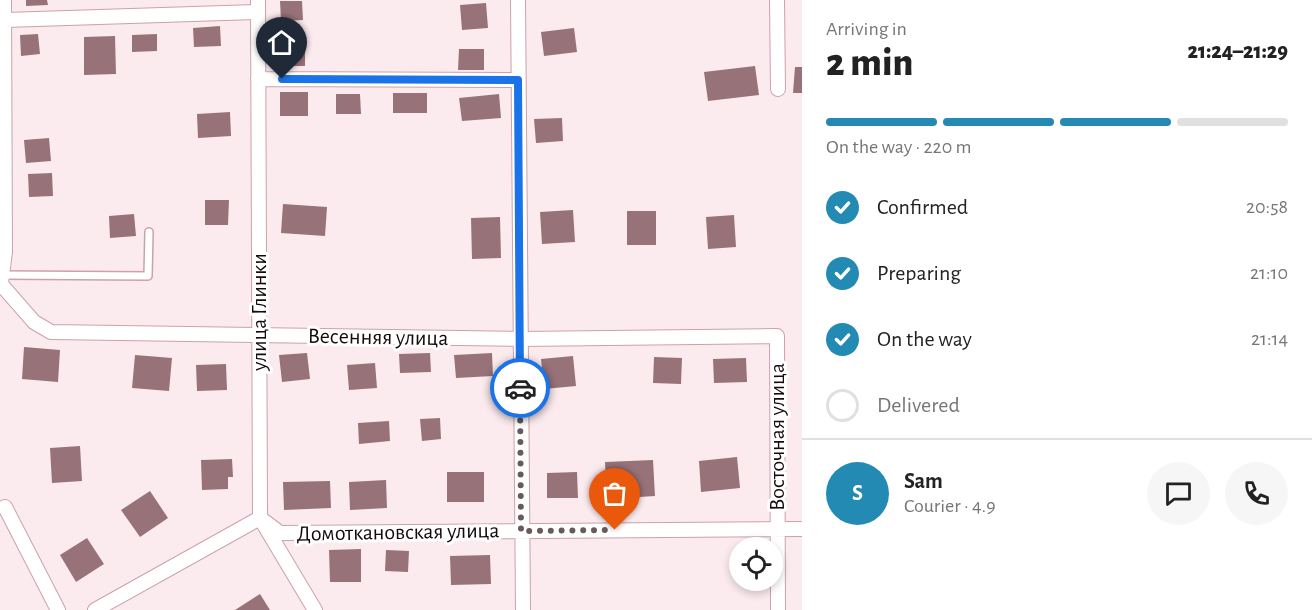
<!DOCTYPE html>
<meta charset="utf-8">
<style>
body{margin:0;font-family:"Alegreya Sans",sans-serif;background:#f6f6f6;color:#222;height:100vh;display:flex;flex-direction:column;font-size:22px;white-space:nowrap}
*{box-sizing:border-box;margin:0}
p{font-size:20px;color:#767676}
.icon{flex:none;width:33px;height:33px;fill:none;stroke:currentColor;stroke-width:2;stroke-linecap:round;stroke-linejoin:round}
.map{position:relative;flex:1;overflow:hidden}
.details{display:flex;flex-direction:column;background:#fff;width:510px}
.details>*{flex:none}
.fabs{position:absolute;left:729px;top:537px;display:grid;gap:12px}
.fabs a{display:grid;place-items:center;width:54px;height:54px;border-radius:50%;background:#fff;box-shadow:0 3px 9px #0003;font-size:30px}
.pin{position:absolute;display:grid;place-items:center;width:51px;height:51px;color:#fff;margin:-62px -26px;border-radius:50% 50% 50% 0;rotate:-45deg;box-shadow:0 0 6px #0007}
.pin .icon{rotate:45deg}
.courier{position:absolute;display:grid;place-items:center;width:60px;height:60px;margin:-30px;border:4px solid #1a73e8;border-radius:50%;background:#fff;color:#222;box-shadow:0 2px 8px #0007}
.overview em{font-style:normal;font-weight:800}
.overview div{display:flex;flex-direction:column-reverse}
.overview{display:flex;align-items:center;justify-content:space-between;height:102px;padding:0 24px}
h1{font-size:39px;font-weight:800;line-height:45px}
.bar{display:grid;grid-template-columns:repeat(4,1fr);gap:9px 6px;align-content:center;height:72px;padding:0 24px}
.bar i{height:8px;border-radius:4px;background:#e0e0e0}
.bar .selected{background:#238ab3}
.bar p{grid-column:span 4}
.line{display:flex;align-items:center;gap:15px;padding:0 24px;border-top:2px solid #e0e0e0}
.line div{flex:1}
.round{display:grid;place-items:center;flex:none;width:63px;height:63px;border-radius:32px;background:#f6f6f6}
ol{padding:0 24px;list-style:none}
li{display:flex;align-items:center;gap:18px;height:66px}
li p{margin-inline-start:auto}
li .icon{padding:6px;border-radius:50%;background:#238ab3;color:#fff;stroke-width:4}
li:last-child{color:#767676}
li i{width:33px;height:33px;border:3px solid #e0e0e0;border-radius:50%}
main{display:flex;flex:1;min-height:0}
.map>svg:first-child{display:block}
.building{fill:#987279}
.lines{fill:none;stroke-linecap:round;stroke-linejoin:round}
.lane-casing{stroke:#caa2aa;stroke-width:10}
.street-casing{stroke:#caa2aa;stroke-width:16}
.lane{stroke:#fff;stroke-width:7}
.street{stroke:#fff;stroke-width:14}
.done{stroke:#67595c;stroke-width:6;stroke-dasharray:0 10.8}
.route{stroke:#1a73e8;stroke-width:8}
.labels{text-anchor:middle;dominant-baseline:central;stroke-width:6;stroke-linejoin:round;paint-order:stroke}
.street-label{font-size:22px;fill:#170a0d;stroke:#fff}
</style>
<main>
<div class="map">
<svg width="802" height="610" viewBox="0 0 802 610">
<rect width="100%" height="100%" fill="#fcebee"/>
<path class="building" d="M 26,0 L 47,0 L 48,5 L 26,6 Z
M 280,1 L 302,1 L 303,20 L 281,21 Z
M 486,3 L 488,28 L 462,30 L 460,5 Z
M 220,26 L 221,46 L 194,47 L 193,28 Z
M 574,28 L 577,52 L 544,56 L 541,32 Z
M 38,34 L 40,54 L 21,56 L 20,35 Z
M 157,34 L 157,51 L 132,52 L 132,35 Z
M 115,36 L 116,74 L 84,75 L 84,37 Z
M 281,42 L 305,42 L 305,66 L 281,66 Z
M 459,49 L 484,49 L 484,70 L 458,70 Z
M 755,66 L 759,95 L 708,101 L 704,72 Z
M 795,67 L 802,67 L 802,93 L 793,93 Z
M 280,92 L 308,92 L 308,116 L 280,116 Z
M 393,93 L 427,93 L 427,113 L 393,113 Z
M 336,94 L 360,94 L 361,114 L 336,114 Z
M 499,94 L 501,118 L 462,121 L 459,98 Z
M 230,112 L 231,136 L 198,138 L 197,114 Z
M 562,118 L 563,141 L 536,143 L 534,119 Z
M 49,138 L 51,161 L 26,163 L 24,140 Z
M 52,173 L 53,196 L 29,197 L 28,174 Z
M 205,200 L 229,200 L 228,225 L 205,225 Z
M 283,204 L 327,207 L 325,236 L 281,233 Z
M 573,210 L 575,242 L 542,244 L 540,212 Z
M 627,211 L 656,211 L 656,245 L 627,245 Z
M 134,214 L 136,236 L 110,238 L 109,216 Z
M 734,215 L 736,247 L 708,249 L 706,217 Z
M 500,217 L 501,258 L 472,259 L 471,218 Z
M 24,347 L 60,350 L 58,382 L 22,379 Z
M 307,353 L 310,379 L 282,382 L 279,355 Z
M 430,353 L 431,372 L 400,373 L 399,354 Z
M 492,353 L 493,376 L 456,378 L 454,355 Z
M 135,355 L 172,358 L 169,391 L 132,388 Z
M 573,356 L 576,386 L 544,389 L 541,359 Z
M 654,357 L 682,358 L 681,384 L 653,383 Z
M 746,358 L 747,382 L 714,383 L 713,359 Z
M 375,363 L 377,388 L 349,390 L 347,365 Z
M 226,364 L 227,390 L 197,391 L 196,365 Z
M 440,418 L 441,439 L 422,441 L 420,419 Z
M 389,421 L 390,441 L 359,444 L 358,423 Z
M 80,446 L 82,481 L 52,483 L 50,448 Z
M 737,457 L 740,488 L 701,492 L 699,461 Z
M 232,459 L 233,477 L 228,477 L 228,489 L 202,490 L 201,460 Z
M 653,460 L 655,496 L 607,499 L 605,462 Z
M 447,472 L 484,472 L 484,502 L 447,502 Z
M 577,472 L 578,498 L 547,498 L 547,473 Z
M 386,480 L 387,508 L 350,510 L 349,482 Z
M 330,481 L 331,508 L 284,510 L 283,482 Z
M 150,491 L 168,518 L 140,537 L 121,510 Z
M 87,538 L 104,564 L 76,582 L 60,555 Z
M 361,549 L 361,582 L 330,582 L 329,550 Z
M 386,550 L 409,551 L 408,572 L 385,571 Z
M 490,555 L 491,584 L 451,585 L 450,556 Z
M 260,594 L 270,610 L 235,610 Z"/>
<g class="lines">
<g class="lane-casing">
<path id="lane" d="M 2,275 L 148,276 L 149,232"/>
</g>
<g class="street-casing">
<path id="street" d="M 258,0 L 260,518 L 315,610
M 518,0 L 523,610
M 777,0 L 778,89
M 5,20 L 258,12
M 258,79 L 518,80
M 0,283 L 34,322 L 51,332 L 520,339 L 777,336 L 778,610
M 1,283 L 5,252 L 4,0
M 5,507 L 58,610
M 95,610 L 260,518 L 280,533 L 802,529"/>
</g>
<use href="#lane" class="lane"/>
<use href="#street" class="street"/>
</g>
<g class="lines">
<path class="done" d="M 520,388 L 521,531 L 615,530"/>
<path class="route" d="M 282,79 L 518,80 L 520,388"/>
</g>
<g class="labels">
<g class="street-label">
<text transform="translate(259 312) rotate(-90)">улица Глинки</text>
<text transform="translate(378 337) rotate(1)">Весенняя улица</text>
<text transform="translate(777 437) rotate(-90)">Восточная улица</text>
<text transform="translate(398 532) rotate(-1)">Домоткановская улица</text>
</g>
</g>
</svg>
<div class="fabs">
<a><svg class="icon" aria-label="locate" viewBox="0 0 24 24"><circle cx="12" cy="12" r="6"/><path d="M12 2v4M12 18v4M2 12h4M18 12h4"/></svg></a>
</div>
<div class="pin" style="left:615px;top:530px;background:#ea580c"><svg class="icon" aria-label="bag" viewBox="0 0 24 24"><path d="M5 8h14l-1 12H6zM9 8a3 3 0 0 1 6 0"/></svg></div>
<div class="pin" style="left:282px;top:79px;background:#1f2937"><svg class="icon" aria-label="home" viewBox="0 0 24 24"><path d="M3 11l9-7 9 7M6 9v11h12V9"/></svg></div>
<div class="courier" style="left:520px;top:388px"><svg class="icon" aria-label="car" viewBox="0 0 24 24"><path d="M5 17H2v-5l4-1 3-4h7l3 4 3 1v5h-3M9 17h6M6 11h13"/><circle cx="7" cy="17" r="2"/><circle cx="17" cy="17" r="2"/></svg></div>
</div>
<section class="details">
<div class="overview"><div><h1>2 min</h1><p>Arriving in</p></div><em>21:24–21:29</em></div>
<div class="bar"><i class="selected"></i><i class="selected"></i><i class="selected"></i><i></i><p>On the way · 220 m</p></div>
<ol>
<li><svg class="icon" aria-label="check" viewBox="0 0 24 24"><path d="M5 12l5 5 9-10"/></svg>Confirmed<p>20:58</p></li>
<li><svg class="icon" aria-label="check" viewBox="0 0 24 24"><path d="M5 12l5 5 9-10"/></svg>Preparing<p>21:10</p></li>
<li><svg class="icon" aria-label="check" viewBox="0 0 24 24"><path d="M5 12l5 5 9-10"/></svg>On the way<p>21:14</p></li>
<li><i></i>Delivered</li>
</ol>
<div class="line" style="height:108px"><b class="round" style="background:#238ab3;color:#fff">S</b><div><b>Sam</b><p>Courier · 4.9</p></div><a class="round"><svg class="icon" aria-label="chat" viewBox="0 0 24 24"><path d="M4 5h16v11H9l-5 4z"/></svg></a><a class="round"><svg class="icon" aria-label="phone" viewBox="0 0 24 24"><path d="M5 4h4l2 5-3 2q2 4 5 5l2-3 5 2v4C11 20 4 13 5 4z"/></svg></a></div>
</section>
</main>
